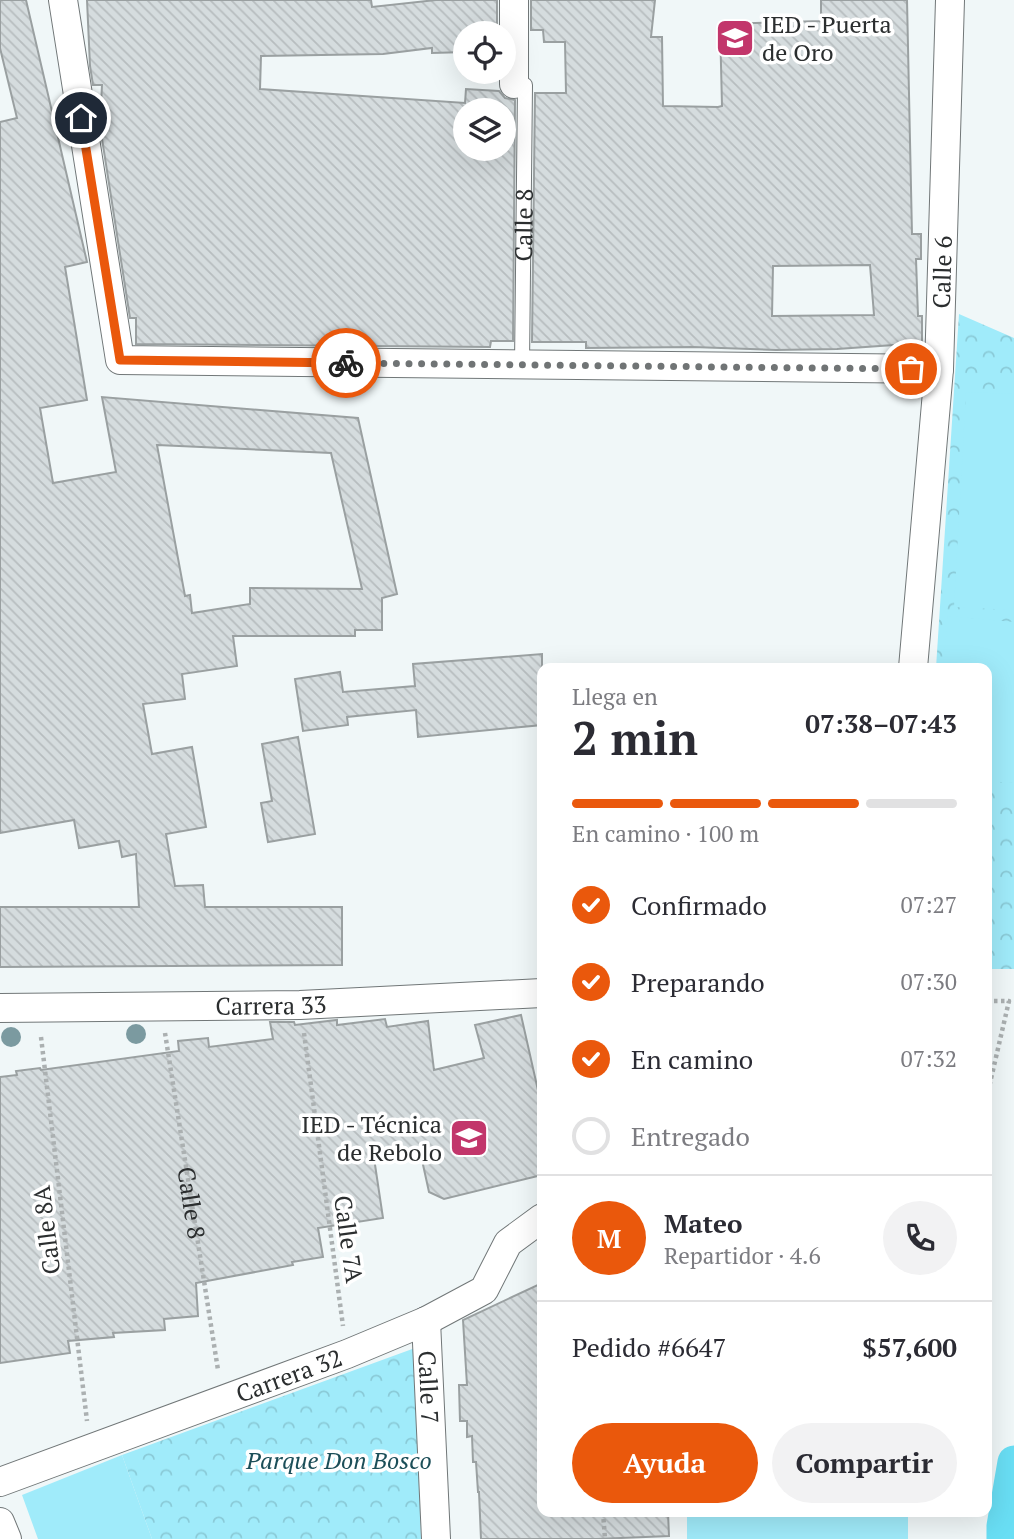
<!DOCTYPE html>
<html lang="es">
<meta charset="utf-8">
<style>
body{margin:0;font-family:"PT Serif",serif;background:#f2f2f3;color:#2b2b33;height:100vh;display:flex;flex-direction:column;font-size:26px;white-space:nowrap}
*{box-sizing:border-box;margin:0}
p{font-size:23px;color:#7c7c81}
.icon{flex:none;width:38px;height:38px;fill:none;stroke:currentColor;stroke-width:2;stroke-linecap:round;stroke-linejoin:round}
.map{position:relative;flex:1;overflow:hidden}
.details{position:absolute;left:537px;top:663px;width:455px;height:854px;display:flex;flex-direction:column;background:#fff;border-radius:14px;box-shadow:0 7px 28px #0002}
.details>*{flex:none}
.controls{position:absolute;left:453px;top:21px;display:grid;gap:14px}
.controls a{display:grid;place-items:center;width:63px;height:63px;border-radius:50%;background:#fff;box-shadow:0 7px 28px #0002;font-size:35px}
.pin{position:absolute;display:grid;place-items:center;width:60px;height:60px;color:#fff;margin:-30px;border:4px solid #fff;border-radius:50%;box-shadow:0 2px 7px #0007}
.courier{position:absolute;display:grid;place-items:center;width:70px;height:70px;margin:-35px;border:5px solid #ea580c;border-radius:50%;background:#fff;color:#222;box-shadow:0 2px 9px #0007}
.overview em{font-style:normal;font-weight:800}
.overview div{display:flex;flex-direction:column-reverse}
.overview{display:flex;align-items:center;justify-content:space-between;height:119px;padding:0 35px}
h1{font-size:46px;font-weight:800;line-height:52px}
.bar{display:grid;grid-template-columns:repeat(4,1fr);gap:10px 7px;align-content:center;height:84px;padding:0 35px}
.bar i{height:9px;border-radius:5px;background:#e1e1e2}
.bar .selected{background:#ea580c}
.bar p{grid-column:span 4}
.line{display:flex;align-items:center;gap:18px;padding:0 35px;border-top:2px solid #e1e1e2}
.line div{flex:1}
.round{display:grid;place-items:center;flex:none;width:74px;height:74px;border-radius:37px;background:#f2f2f3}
ol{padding:0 35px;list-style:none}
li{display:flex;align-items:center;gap:21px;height:77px}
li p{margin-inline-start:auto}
li .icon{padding:7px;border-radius:50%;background:#ea580c;color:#fff;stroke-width:4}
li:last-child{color:#7c7c81}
li i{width:38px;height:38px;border:4px solid #e1e1e2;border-radius:50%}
.cta{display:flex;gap:14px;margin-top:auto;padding:14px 35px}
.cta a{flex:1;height:80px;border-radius:42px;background:#ea580c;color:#fff;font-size:28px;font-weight:800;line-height:80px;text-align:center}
.cta a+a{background:#f2f2f3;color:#2b2b33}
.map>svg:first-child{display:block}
.park{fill:url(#park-crowns)}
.pitch{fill:#a0ebfa}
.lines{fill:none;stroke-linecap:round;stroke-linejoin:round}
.canal{stroke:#69def4;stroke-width:33}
.building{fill:url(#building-back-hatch);stroke:#9aa0a1;stroke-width:2;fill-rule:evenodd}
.service-casing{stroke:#717778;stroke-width:16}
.minor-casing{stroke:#717778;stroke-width:30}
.path{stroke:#abb0b1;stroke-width:4.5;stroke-dasharray:3.5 3.5;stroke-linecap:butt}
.service{stroke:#fff;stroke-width:14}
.minor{stroke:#fff;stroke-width:28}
.tree{fill:#7b9aa0}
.done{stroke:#707475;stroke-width:7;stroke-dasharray:0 12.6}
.route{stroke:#ea580c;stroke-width:9}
.labels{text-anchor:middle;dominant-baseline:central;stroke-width:7;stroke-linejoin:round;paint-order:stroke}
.poi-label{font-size:24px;fill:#2b2e2f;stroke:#fff;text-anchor:start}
.street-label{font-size:24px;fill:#2b2e2f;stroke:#fff}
.park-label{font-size:24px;font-style:italic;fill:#1b4e58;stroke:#fff}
</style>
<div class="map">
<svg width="1014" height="1539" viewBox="0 0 1014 1539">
<defs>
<pattern id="park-crowns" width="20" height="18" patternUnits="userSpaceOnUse" patternTransform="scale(1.75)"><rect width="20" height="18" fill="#a0ebfa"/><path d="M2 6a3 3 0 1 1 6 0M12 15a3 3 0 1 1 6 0" fill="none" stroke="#8acad7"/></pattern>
<pattern id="building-back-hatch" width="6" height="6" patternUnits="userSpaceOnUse" patternTransform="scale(1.75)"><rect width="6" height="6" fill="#d5dcde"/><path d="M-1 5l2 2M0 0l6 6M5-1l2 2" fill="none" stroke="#b7bdbf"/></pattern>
</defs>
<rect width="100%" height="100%" fill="#f0f7f8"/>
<path class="park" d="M 959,314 L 1014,338 L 1014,969 L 987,969 L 987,668 L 936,668 Z
M 415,1348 L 421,1539 L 152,1539 L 122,1455 Z"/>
<path class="pitch" d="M 966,392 L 1014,394 L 1014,610 L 954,607 Z
M 948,616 L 1014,622 L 1014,783 L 987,781 L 987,668 L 943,668 Z
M 122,1455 L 152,1539 L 38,1539 L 22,1495 Z
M 687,1512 L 908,1512 L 908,1539 L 687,1539 Z"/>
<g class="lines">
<path class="canal" d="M 1003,1539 L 1003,1526 L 1014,1462"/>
</g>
<path class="building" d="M 0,0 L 26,0 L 87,262 L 65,267 L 87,400 L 40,408 L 53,483 L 116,472 L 102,397 L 358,418 L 397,594 L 382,598 L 382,630 L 355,630 L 355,636 L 233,636 L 237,666 L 182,674 L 185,699 L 143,704 L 152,754 L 192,747 L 206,827 L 166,834 L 175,886 L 203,885 L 205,907 L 342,907 L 342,965 L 0,967 L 0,907 L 139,907 L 136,854 L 122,857 L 119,841 L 79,848 L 74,820 L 0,833 L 0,122 L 17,118 L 0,48 ZM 157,445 L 331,453 L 362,589 L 250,588 L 250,604 L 192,613 L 190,595 L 185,596 Z
M 87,0 L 371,0 L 372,7 L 436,0 L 497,0 L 497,31 L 489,31 L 489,33 L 466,33 L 466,52 L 432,53 L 432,48 L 383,54 L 261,56 L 260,89 L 465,103 L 466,89 L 499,91 L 505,98 L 515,100 L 513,341 L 491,341 L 490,347 L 136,344 L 136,318 L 130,318 L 100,126 L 102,85 L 93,85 L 90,66 ZM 466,110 L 504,110 L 504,149 L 466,149 Z
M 531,0 L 655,0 L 651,37 L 662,37 L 663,106 L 718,107 L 722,106 L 720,24 L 821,21 L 821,0 L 907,0 L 912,234 L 921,234 L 921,259 L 916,259 L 918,316 L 922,316 L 922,343 L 837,349 L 776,350 L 693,347 L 586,348 L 586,342 L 532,342 L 535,93 L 566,93 L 565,42 L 544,42 L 543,30 L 531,30 ZM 870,265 L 874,315 L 772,316 L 773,266 Z
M 542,654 L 542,725 L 418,737 L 416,710 L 347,717 L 348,725 L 303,731 L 295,679 L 340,672 L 343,692 L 415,686 L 413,664 Z
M 298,737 L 315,834 L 268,842 L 261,803 L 272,801 L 262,744 Z
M 521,1015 L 542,1108 L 542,1175 L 444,1199 L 429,1192 L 420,1151 L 374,1158 L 383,1218 L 318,1228 L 323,1257 L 292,1262 L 293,1265 L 196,1283 L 198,1316 L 164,1319 L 165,1330 L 113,1333 L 114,1337 L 68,1341 L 70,1353 L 0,1363 L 0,1077 L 17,1075 L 16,1071 L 40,1068 L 41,1070 L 179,1051 L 178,1041 L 208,1038 L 209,1047 L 273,1039 L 270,1022 L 294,1022 L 295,1025 L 337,1020 L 337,1025 L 385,1019 L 387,1027 L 428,1021 L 434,1070 L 484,1058 L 475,1025 Z
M 542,1283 L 542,1512 L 668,1512 L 669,1536 L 597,1539 L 481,1539 L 479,1492 L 478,1492 L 476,1462 L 473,1462 L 472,1436 L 467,1437 L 467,1421 L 460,1421 L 459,1385 L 467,1385 L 463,1320 Z"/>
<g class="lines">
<g class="service-casing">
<g id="service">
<path id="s2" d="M 522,365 L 525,85"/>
</g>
</g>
<g class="minor-casing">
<g id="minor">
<path d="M 63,0 L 120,360 L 939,369"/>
<path d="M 514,0 L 514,84"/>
<path id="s3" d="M 913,668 L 939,369 L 950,0"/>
<path id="s4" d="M 0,1008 L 300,1005 L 542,993"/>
<path id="s5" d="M 426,1321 L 436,1539"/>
<path id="s6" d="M 0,1482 L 347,1354 L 426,1321 L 484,1290 L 508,1243 L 542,1218"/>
<path d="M 0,1522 L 7,1539"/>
</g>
</g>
<g class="path">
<path d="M 987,1001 L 1009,1001 L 987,1096"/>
<path id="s1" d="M 165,1033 L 218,1370"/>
<path d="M 304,1033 L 343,1326"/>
<path d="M 41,1037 L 87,1421"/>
<path d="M 603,1512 L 605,1539"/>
</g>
<use href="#service" class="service"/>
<use href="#minor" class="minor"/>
</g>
<g class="tree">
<circle cx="136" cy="1034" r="10"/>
<circle cx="11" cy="1037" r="10"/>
</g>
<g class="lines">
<path class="done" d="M 346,363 L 911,369"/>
<path class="route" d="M 81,118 L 120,360 L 346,363"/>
</g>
<defs>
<g id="school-square" transform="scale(2.0125)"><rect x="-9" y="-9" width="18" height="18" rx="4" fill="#c2366b" stroke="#fff"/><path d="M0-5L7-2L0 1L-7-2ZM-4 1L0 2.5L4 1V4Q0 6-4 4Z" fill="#fff"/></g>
</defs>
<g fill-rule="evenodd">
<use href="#school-square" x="735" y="38"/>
<use href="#school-square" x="469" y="1138"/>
</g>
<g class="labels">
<g class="poi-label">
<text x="762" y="24">IED - Puerta<tspan x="762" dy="28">de Oro</tspan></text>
<text x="442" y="1124" text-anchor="end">IED - Técnica<tspan x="442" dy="28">de Rebolo</tspan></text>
</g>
<g class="street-label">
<text stroke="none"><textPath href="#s2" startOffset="140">Calle 8</textPath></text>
<text stroke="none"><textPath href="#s3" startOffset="397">Calle 6</textPath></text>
<text stroke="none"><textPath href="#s4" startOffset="271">Carrera 33</textPath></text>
<text stroke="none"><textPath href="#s1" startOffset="172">Calle 8</textPath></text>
<text transform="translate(46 1230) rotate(-97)">Calle 8A</text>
<text transform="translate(349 1239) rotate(82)">Calle 7A</text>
<text stroke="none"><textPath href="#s6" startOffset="308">Carrera 32</textPath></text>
<text stroke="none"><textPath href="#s5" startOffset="66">Calle 7</textPath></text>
</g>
<g class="park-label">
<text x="339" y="1460">Parque Don Bosco</text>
</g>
</g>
</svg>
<div class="controls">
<a><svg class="icon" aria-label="locate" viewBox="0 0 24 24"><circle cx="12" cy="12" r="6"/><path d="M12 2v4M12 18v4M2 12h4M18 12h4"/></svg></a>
<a><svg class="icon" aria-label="layers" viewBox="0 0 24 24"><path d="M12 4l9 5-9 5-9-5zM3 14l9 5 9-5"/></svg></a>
</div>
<div class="pin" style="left:911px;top:369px;background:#ea580c"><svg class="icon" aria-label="bag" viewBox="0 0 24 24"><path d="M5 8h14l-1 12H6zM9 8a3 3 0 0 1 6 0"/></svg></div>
<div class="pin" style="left:81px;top:118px;background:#1f2937"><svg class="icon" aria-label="home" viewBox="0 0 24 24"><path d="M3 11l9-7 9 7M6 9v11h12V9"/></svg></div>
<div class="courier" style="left:346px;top:363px"><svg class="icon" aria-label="bike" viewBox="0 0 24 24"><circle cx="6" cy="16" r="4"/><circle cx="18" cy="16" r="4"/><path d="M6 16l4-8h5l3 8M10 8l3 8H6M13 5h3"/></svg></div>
<section class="details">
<div class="overview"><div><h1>2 min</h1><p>Llega en</p></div><em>07:38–07:43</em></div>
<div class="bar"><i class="selected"></i><i class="selected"></i><i class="selected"></i><i></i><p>En camino · 100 m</p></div>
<ol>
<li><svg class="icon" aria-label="check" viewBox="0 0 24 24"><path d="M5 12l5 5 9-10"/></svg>Confirmado<p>07:27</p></li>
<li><svg class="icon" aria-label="check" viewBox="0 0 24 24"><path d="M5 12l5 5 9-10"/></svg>Preparando<p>07:30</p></li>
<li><svg class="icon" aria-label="check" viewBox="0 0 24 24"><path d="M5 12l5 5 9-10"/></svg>En camino<p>07:32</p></li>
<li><i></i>Entregado</li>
</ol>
<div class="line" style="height:126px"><b class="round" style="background:#ea580c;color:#fff">M</b><div><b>Mateo</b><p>Repartidor · 4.6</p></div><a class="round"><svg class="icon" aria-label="phone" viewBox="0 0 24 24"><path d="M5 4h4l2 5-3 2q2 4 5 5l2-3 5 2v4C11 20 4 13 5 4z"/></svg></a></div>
<div class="line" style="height:91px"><div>Pedido #6647</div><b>$57,600</b></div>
<div class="cta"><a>Ayuda</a><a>Compartir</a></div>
</section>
</div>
